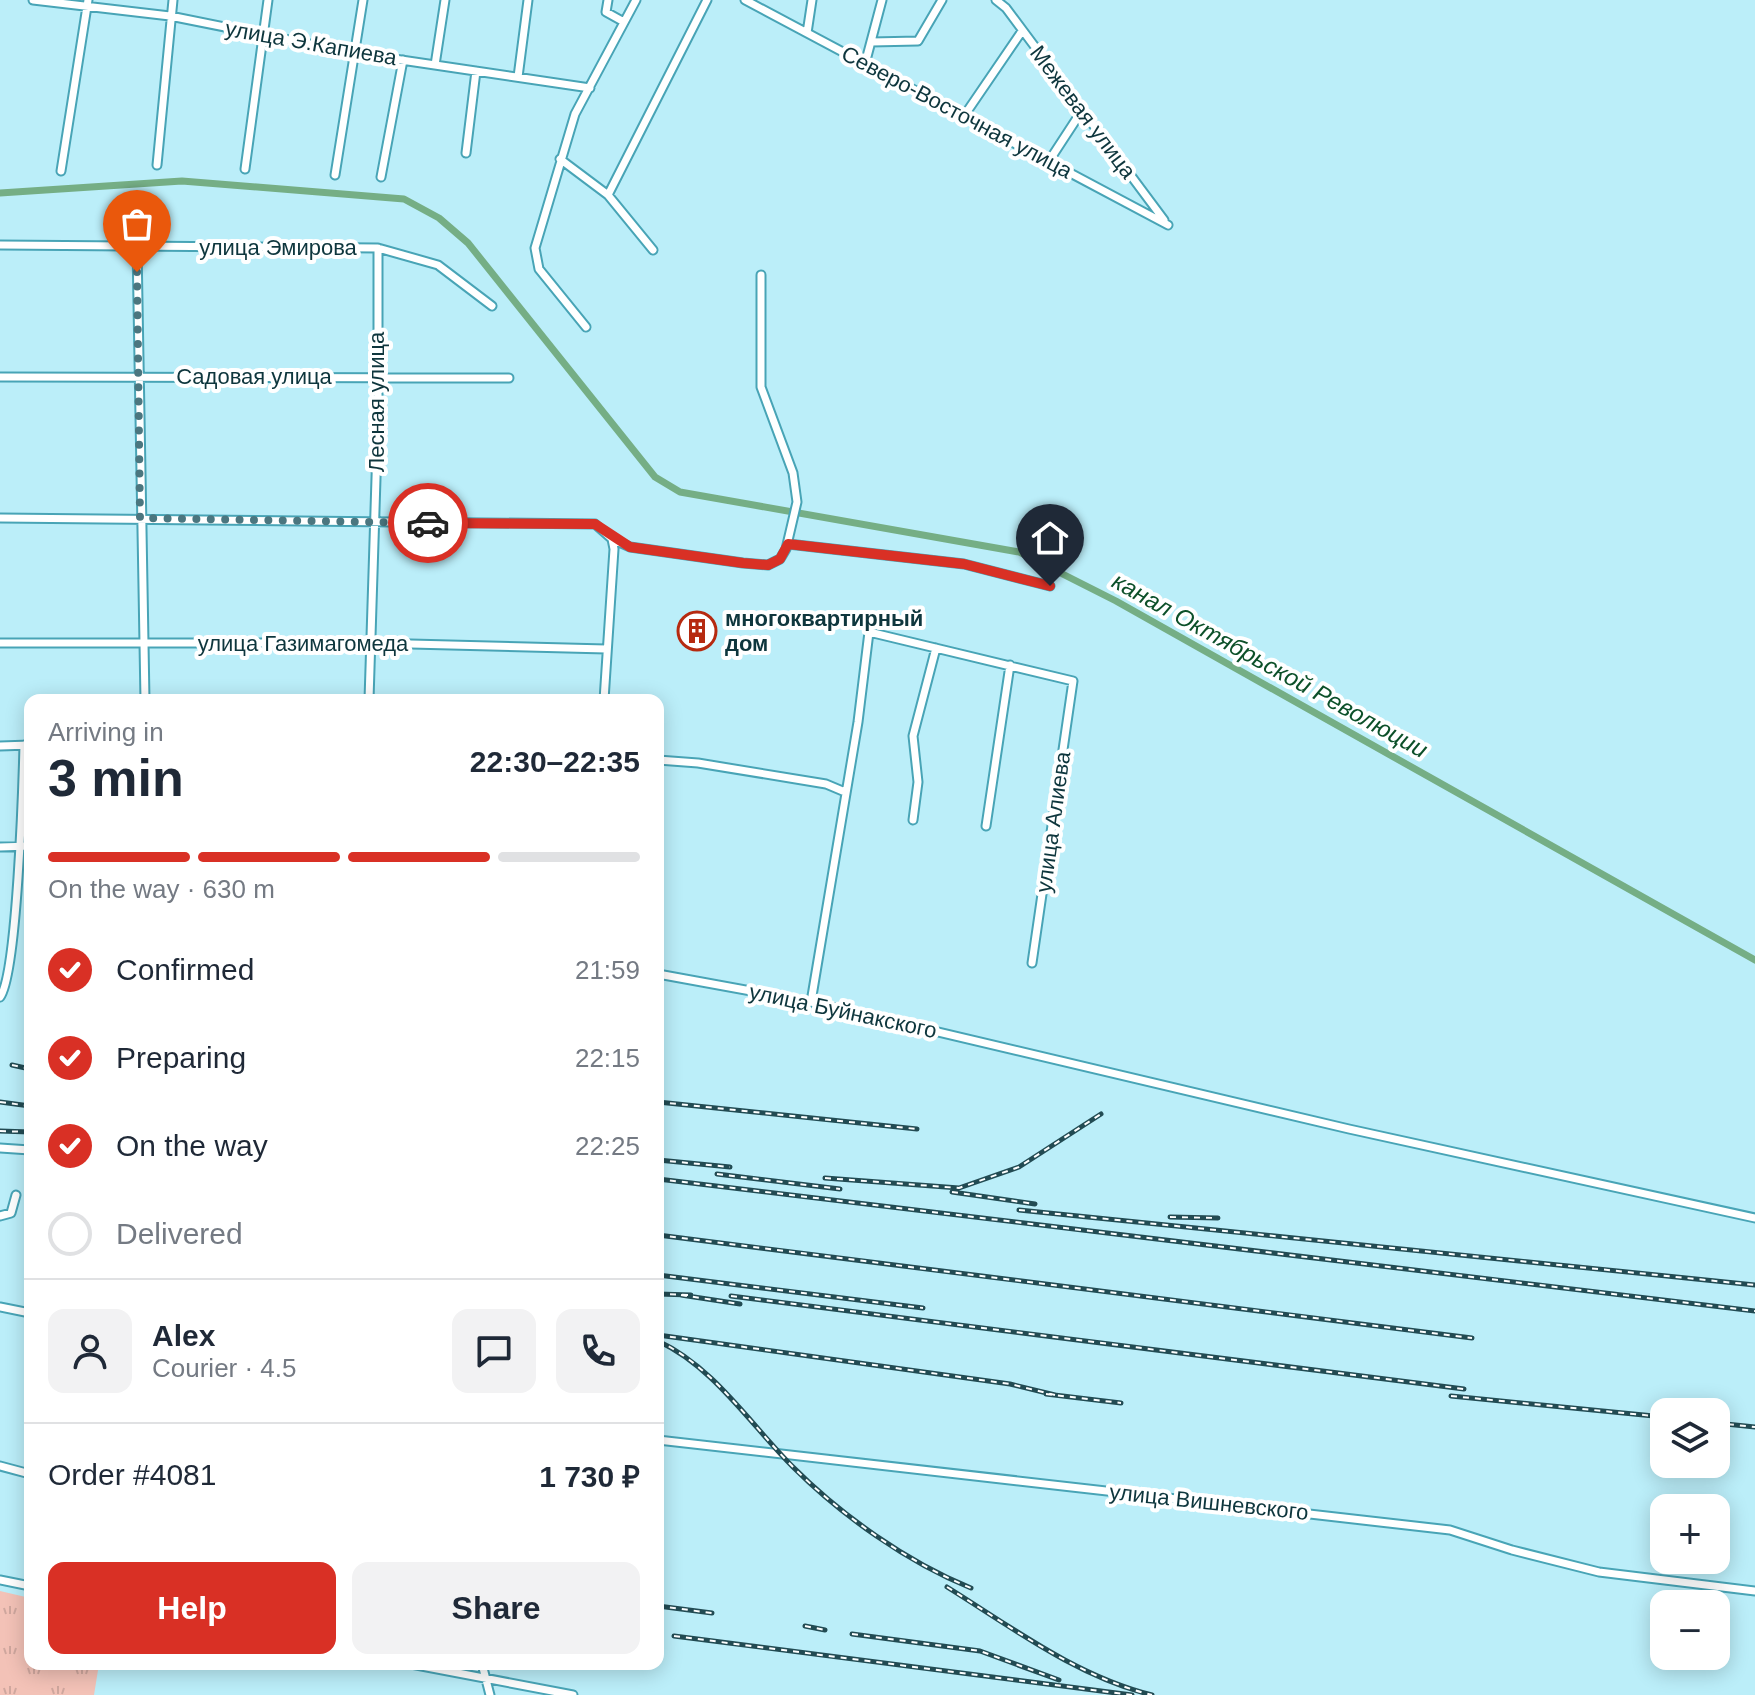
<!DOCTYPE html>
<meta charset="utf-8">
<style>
body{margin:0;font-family:Arial,sans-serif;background:#f2f2f3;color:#1f2937;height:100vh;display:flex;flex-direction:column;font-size:30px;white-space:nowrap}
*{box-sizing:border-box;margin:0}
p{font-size:26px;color:#747a83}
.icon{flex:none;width:44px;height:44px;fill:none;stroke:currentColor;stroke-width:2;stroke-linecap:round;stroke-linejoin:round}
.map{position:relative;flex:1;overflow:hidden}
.sheet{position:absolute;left:24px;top:694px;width:640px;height:976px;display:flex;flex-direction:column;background:#fff;border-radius:16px;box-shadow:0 4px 20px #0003}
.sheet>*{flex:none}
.controls{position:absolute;left:1650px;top:1398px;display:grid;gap:16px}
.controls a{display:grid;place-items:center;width:80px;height:80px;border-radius:16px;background:#fff;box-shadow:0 4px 20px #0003;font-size:40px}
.pin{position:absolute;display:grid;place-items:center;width:68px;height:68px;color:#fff;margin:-82px -34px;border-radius:50% 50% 50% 0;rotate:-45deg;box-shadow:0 0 8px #0007}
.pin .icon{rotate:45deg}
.courier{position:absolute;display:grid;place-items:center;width:80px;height:80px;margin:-40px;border:6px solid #d93025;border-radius:50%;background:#fff;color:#222;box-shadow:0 2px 10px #0007}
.headline em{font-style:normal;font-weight:800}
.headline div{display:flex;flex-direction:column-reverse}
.headline{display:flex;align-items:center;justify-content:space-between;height:136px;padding:0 24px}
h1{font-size:52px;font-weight:800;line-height:60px}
.bar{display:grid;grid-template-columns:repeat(4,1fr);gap:12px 8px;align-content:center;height:96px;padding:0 24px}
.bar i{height:10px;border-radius:6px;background:#e0e1e3}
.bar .current{background:#d93025}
.bar p{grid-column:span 4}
.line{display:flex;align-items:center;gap:20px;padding:0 24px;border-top:2px solid #e0e1e3}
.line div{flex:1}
.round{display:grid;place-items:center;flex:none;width:84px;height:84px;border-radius:16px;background:#f2f2f3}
ol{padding:0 24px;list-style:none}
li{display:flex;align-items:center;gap:24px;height:88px}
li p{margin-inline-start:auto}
li .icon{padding:8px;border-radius:50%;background:#d93025;color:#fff;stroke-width:4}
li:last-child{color:#747a83}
li i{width:44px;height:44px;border:4px solid #e0e1e3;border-radius:50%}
.action{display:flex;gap:16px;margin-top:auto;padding:16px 24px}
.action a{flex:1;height:92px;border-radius:16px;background:#d93025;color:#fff;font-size:32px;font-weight:800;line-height:92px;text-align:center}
.action a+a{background:#f2f2f3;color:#1f2937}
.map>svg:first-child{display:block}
.park{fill:url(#park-tufts)}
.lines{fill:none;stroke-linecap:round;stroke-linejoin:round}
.canal{stroke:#75ae85;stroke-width:7}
.street-casing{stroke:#48a4b6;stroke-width:11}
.street{stroke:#fff;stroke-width:7}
.rail-casing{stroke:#224b53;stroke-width:5}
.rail{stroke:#fff;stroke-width:2;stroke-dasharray:6;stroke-linecap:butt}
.done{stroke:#4b767f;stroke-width:8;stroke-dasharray:0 14.4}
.route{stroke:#d93025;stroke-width:10}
.labels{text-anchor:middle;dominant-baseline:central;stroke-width:8;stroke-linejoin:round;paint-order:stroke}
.street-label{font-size:22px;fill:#0e363d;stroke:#fff}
.poi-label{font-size:22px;font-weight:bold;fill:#0e363d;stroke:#fff;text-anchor:start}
.water-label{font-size:24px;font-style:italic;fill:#0c5029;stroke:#fff}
</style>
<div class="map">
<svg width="1755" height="1695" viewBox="0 0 1755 1695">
<defs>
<pattern id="park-tufts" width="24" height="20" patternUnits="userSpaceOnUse" patternTransform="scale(2)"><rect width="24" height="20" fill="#f3c2b7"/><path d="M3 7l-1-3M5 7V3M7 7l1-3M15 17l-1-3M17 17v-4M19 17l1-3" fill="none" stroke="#cfa79e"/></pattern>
</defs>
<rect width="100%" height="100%" fill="#bbeef9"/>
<path class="park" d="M 0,1591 L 30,1598 L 30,1664 L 99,1664 L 94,1695 L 0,1695 Z"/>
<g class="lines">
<path class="canal" d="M 0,193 L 182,181 L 404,199 L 439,218 L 468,243 L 655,477 L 680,492 L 1019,552 L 1116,601 L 1755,960"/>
<g class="street-casing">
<path id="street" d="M 33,0 L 170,16 L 354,53 L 590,88
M 608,0 L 606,12 L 624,22
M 745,0 L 1168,225
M 996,0 L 1006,8 L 1164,220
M 807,33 L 812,0
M 871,42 L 918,41 L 942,0
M 865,64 L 882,0
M 435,65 L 445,0
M 518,77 L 528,0
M 964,116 L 1022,31
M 466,153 L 476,71
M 560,159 L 608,195 L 653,250
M 1049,161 L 1081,112
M 157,165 L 173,0
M 245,169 L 268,0
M 61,171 L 88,0
M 335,175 L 363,0
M 381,177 L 403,60
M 608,195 L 707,0
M 0,245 L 378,248 L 438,265 L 492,306
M 137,246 L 145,700
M 586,327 L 539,269 L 535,248 L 575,114 L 636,0
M 0,377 L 509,378
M 0,518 L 595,524 L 612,539 L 614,549 L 604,700
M 612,539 L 630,547 L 743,563 L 768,565 L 780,559 L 786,549 L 797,502 L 793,473 L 761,387 L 761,275
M 788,544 L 964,564 L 1050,586
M 0,643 L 371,643 L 606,649
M 369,700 L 378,415 L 378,248
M 0,746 L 30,745
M 658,760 L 698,763 L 826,784 L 845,792
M 913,820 L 918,782 L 913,736 L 936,648
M 986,826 L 1010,665
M 0,847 L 30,846
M 658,974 L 811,1002 L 1349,1129 L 1755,1218
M 0,997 C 17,975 23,785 24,745
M 811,1002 L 858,722 L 869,632 L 1073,681 L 1032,963
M 0,1148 L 30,1150
M 0,1216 L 11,1213 L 16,1195
M 0,1307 L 30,1313
M 658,1440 L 1450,1530 L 1512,1550 L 1599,1572 L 1755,1591
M 0,1466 L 30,1474
M 0,1580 L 30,1586
M 411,1664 L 573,1695
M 482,1664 L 490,1695"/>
</g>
<use href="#street" class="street"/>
<g class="rail-casing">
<path id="rail" d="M 12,1065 L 30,1069
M 0,1102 L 30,1106
M 658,1102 L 917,1129
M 0,1131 L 30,1132
M 658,1160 L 730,1167
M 717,1174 L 840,1189
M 825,1178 L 959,1188 L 1019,1167 L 1101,1114
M 658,1179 L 1755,1311
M 952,1192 L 1035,1204
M 1019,1210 L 1755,1285
M 1170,1217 L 1218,1218
M 658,1235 L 1472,1338
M 658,1275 L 923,1308
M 658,1294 L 691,1295
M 681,1295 L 740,1304
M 731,1296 L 1464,1389
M 658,1335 L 1010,1384 L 1055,1395
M 658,1341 C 714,1367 750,1424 793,1467 C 841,1515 907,1562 971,1588
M 1046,1394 L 1121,1403
M 1451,1396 L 1664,1417
M 1716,1423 L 1755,1427
M 947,1587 C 1013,1628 1076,1676 1152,1695
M 658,1606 L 712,1613
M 805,1626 L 825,1630
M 852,1634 L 980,1651 L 1059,1680
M 674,1636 L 1132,1695"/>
</g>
<use href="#rail" class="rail"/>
</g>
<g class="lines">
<path class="done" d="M 137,272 L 140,518 L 428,523"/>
<path class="route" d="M 428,523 L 595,524 L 630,547 L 743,563 L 768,565 L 780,559 L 788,544 L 964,564 L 1050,586"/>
</g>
<defs>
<g id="building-ring" transform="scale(2)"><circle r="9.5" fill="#fff" stroke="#b62a10" stroke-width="1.5"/><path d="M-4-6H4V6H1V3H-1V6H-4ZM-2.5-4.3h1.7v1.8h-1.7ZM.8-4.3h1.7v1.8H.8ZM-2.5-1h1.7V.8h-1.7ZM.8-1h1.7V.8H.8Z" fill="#b62a10"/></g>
</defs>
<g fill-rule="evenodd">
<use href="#building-ring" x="697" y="631"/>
</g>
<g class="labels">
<g class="street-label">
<text transform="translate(311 43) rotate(10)">улица Э.Капиева</text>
<text transform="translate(957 112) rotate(28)">Северо-Восточная улица</text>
<text transform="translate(1083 112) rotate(53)">Межевая улица</text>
<text x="278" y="247">улица Эмирова</text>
<text x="254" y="376">Садовая улица</text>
<text transform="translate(376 402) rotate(-90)">Лесная улица</text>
<text x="303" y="643">улица Газимагомеда</text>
<text transform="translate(1053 822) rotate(-82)">улица Алиева</text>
<text transform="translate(843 1011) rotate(12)">улица Буйнакского</text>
<text transform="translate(1209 1502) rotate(6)">улица Вишневского</text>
</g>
<g class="poi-label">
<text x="725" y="618">многоквартирный<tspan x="725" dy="25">дом</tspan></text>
</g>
<g class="water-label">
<text transform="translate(1270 665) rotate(29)">канал Октябрьской Революции</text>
</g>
</g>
</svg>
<div class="controls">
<a><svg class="icon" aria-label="layers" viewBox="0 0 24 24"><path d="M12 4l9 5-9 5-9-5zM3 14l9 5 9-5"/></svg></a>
<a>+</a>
<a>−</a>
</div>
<div class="pin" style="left:137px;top:272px;background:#ea580c"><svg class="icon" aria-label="bag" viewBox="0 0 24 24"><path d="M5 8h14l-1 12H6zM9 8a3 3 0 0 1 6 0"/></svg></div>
<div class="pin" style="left:1050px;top:586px;background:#1f2937"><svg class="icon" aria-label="home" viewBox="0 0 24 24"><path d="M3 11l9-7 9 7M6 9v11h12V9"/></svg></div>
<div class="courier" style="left:428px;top:523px"><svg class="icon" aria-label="car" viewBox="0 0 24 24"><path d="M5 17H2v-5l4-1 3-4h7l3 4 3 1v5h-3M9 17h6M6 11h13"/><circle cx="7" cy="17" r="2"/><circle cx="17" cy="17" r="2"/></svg></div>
<section class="sheet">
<div class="headline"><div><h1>3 min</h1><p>Arriving in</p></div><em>22:30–22:35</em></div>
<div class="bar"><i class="current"></i><i class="current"></i><i class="current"></i><i></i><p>On the way · 630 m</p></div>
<ol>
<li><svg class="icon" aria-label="check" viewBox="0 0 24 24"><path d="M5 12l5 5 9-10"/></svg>Confirmed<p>21:59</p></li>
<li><svg class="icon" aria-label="check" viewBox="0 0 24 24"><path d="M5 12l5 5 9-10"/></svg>Preparing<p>22:15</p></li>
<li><svg class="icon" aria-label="check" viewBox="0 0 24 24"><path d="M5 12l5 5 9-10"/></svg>On the way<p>22:25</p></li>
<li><i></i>Delivered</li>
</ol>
<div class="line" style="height:144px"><a class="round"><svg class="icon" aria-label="person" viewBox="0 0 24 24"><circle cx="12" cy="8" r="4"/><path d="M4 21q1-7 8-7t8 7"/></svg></a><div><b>Alex</b><p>Courier · 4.5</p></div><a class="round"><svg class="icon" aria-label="chat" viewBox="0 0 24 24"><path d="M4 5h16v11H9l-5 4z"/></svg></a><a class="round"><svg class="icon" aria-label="phone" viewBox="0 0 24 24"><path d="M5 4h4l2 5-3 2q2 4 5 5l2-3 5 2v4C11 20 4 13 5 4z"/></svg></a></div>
<div class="line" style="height:104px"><div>Order #4081</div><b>1 730 ₽</b></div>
<div class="action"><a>Help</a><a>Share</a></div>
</section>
</div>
